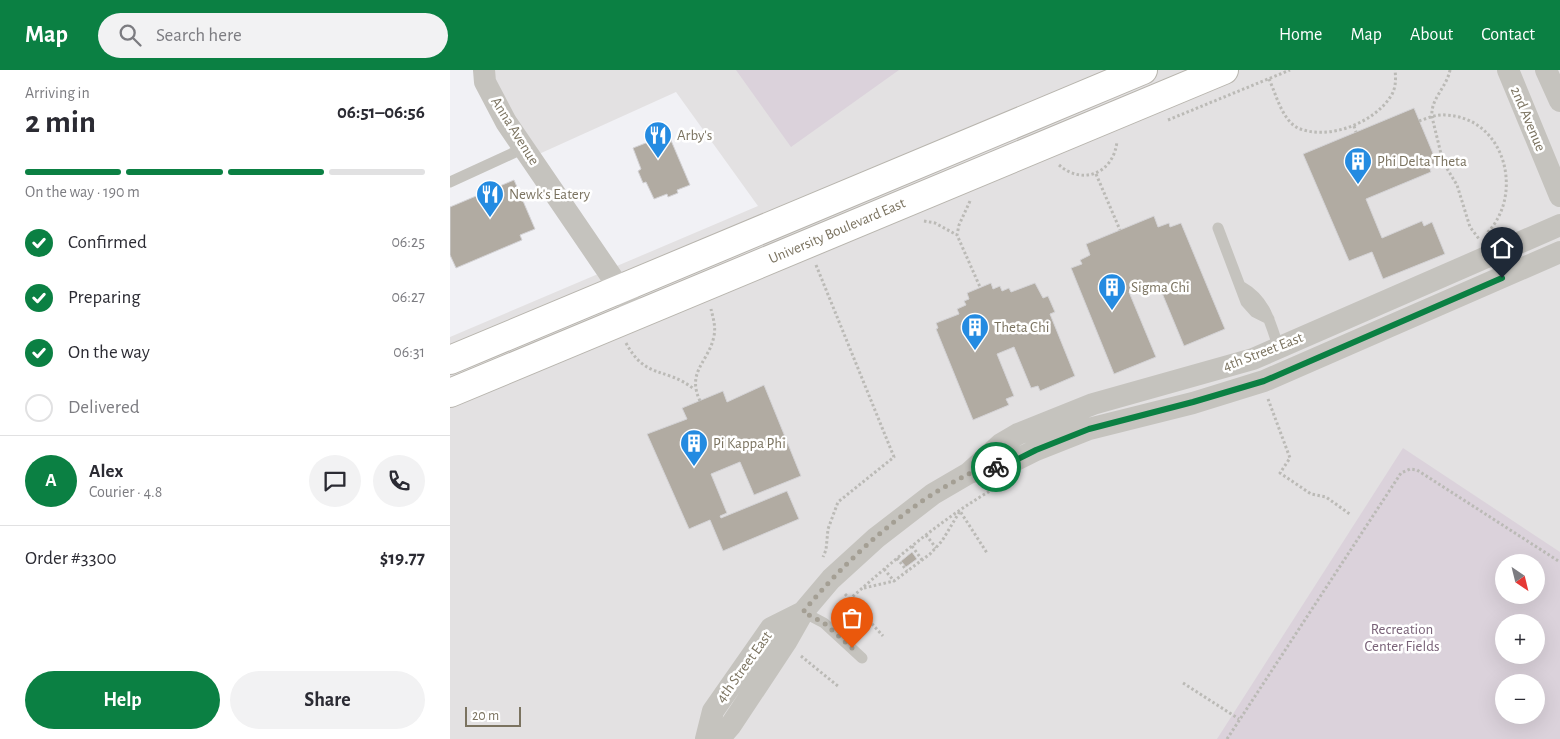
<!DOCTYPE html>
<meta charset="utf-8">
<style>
body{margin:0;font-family:"Alegreya Sans",sans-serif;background:#f2f2f3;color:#2b2b33;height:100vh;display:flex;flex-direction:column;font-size:19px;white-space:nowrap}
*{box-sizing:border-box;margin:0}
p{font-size:16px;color:#7c7c81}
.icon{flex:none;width:28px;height:28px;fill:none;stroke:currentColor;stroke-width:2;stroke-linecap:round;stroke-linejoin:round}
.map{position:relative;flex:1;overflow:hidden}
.details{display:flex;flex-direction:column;background:#fff;width:450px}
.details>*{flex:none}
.needle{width:32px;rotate:145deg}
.tools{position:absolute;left:1045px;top:484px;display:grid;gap:10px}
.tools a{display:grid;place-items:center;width:50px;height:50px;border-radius:50%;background:#fff;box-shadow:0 5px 20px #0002;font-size:25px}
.scale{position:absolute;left:15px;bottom:12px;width:56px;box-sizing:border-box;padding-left:5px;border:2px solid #7b7360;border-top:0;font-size:14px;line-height:18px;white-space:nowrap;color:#7b7360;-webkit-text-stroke:4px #fff;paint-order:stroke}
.pin{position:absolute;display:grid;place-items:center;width:42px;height:42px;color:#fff;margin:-51px -21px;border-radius:50% 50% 50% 0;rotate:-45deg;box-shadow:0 0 5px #0007}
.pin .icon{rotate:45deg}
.courier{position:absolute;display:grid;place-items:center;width:50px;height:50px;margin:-25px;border:4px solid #0b8043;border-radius:50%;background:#fff;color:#222;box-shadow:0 1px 6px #0007}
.overview em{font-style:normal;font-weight:700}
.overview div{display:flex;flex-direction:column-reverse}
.overview{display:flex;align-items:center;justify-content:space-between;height:85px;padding:0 25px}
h1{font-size:32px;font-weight:700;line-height:38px}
.bar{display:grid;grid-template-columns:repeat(4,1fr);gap:8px 5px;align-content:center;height:60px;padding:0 25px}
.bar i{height:6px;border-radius:4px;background:#e1e1e2}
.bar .on{background:#0b8043}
.bar p{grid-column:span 4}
.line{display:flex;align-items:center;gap:12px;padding:0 25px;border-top:1px solid #e1e1e2}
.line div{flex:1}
.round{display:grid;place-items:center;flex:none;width:52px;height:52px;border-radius:26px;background:#f2f2f3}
ol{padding:0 25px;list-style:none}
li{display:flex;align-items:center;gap:15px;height:55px}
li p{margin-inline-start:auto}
li .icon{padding:5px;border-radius:50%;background:#0b8043;color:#fff;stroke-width:4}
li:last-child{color:#7c7c81}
li i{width:28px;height:28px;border:2px solid #e1e1e2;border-radius:50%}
.action{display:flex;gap:10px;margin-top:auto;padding:10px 25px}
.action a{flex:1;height:58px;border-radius:30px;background:#0b8043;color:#fff;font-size:20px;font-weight:700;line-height:58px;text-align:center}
.action a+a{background:#f2f2f3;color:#2b2b33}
header{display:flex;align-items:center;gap:30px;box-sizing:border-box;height:70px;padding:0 25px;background:#0b8043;color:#fff}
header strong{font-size:24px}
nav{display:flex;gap:28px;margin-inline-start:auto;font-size:18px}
.search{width:350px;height:45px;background:#f2f2f3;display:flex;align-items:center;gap:12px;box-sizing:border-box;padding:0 18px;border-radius:28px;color:#7c7c81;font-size:19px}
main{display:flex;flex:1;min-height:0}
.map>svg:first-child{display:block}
.built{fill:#e3e1e2;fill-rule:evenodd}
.green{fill:#dbd2db;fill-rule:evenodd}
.building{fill:#b1aba2;stroke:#d4d3d6}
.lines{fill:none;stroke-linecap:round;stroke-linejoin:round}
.secondary-casing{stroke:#b8b5ae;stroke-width:30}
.path{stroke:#bbbab6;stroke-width:3;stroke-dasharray:2.5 2.5;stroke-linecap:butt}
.lane{stroke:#c5c3be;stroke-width:11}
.street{stroke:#c5c3be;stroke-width:22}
.secondary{stroke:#fff;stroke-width:28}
.done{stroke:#a49f94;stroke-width:5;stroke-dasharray:0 9}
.route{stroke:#0b8043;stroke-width:6}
.labels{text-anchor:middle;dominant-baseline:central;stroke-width:5;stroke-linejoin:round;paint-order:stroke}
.street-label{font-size:15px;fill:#7b7360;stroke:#fff}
.poi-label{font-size:15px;fill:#7b7360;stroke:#fff;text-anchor:start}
.park-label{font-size:15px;fill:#796278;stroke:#fff}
</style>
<header>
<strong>Map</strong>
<div class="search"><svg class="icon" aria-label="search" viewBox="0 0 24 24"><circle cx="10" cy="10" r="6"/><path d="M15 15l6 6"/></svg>Search here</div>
<nav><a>Home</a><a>Map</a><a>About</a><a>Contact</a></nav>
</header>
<main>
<section class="details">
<div class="overview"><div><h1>2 min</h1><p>Arriving in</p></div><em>06:51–06:56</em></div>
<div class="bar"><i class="on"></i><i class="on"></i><i class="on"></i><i></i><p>On the way · 190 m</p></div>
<ol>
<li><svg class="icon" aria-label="check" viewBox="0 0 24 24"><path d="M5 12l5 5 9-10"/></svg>Confirmed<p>06:25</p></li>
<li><svg class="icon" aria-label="check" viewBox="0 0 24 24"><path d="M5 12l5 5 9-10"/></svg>Preparing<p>06:27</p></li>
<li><svg class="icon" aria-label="check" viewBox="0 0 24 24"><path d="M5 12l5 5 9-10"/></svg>On the way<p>06:31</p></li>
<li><i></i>Delivered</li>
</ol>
<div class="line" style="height:90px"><b class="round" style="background:#0b8043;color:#fff">A</b><div><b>Alex</b><p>Courier · 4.8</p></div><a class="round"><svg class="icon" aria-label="chat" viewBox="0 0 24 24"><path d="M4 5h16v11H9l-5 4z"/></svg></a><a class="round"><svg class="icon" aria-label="phone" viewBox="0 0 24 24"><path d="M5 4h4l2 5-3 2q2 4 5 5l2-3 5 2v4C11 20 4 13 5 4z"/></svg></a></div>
<div class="line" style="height:65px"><div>Order #3300</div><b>$19.77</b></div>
<div class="action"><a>Help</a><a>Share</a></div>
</section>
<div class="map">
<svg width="1110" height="669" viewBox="0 0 1110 669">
<rect width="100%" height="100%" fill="#f1f1f5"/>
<path class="built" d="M 39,0 L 1110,0 L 1110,669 L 0,669 L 0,267 L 308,136 L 226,22 L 89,84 L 62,44 ZM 1054,492 L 1086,492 L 1086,525 L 1054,525 ZM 1054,552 L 1086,552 L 1086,585 L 1054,585 ZM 1054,612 L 1086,612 L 1086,645 L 1054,645 Z"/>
<path class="green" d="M 286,0 L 449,0 L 341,77 Z
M 953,378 L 1110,482 L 1110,669 L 767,669 ZM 1086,492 L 1086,525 L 1054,525 L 1054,492 ZM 1086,552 L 1086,585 L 1054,585 L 1054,552 ZM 1086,612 L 1086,645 L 1054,645 L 1054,612 Z"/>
<path class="building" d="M 964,38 L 987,93 L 979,96 L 981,102 L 916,129 L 932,168 L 972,151 L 974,156 L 982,152 L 995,184 L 933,209 L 922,182 L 899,191 L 853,84 Z
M 217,61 L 240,115 L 227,120 L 228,123 L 218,127 L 217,124 L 204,129 L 196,112 L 193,113 L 188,101 L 191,99 L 183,78 L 211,67 L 210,64 Z
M 64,110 L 85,159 L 70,165 L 72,170 L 6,198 L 0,185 L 0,137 Z
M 704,146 L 708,157 L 719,153 L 720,157 L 731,153 L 775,259 L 734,276 L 707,211 L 679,222 L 706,287 L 664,304 L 621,198 L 632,194 L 630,190 L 640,185 L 636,174 Z
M 541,213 L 543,219 L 550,216 L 552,221 L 559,218 L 561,222 L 585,213 L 593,228 L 598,226 L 605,242 L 600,244 L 625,306 L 590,321 L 588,316 L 581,318 L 564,277 L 547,284 L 564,326 L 556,329 L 559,335 L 523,350 L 486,259 L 488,258 L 486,253 L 509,244 L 507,239 L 516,235 L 514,231 L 519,229 L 517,223 Z
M 314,315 L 351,406 L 304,425 L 290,392 L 261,404 L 277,443 L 270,446 L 271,448 L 337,421 L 349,449 L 273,481 L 260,450 L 239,459 L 197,364 L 237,349 L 232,338 L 273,321 L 277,332 Z
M 462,482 L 467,489 L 456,497 L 451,491 Z"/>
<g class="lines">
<g class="secondary-casing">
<path id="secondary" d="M 0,290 L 693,0
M 0,323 L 774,0"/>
</g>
<path class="path" d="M 1000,0 C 997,17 980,29 982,47 L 993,92 L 1007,115 L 1020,157 L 1029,169
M 819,9 C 826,24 832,50 848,58 C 878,71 924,53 941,26 C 946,18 946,9 945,0
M 718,50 L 840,0
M 969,51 C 978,48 987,44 995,45 C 1056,47 1075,126 1036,164
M 904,56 L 906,62
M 609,95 C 633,116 664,103 667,71
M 646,104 L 670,160
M 520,131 L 509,155 L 507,165 L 530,217
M 474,151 L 485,153 L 507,165
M 366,195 L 444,387 L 388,432 L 378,459 L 376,480 L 373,487
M 176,273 C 196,310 214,296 244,319
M 818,329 L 840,388 L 830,403 L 861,424 L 876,427 L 901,445
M 250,331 C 236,301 259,292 264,266 C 266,256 263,248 261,239
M 476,465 L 486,478
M 462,476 L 472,490
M 447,488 L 457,501
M 434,499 L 444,511
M 414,518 L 444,511 L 480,484 L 492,471 L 510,441 L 537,483
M 395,524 L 433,566
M 384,543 C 435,498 486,452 545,418
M 351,586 L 389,617
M 733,613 L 789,649
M 777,669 L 951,403 L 960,399 L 967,400 L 1110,492"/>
<path class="lane" d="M 0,112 L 74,78
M 768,158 L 796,232 L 805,242 L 819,249
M 792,217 C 817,231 821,256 830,282
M 353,542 L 374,553 L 412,588"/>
<path class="street" d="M 34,0 L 35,12 L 56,52 L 187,244
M 1058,0 L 1110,126
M 1096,0 L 1110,31
M 522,402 L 560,393 L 586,380 L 639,359 L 743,333 L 814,311 L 1110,182
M 256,669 L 263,641 L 321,558 L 353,542
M 269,669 L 281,655 L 336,572 L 353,542 L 381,509 L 426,468 L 483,424 L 519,403 L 551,374 L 568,364 L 643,334 L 803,289 L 1110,155"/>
<use href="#secondary" class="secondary"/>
</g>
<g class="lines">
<path class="done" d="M 402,578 L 374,553 L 353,542 C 396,490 455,435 517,405 C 525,400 537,399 546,397"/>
<path class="route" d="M 546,397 L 560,393 L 586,380 L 639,359 L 743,332 L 814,311 L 1052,208"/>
</g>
<defs>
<g id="restaurant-pin" transform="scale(1.4375)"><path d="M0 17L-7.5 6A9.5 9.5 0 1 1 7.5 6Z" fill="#248be1" stroke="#fff"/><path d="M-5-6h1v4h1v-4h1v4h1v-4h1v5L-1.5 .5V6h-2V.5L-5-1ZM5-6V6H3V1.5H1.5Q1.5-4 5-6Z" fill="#fff"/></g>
<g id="building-pin" transform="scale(1.4375)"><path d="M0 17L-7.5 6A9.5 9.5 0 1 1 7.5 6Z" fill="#248be1" stroke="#fff"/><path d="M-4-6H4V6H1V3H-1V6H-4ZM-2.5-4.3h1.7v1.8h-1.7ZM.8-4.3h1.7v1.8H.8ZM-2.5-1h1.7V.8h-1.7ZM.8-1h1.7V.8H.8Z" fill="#fff"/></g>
</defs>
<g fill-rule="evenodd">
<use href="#restaurant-pin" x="208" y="65"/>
<use href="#building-pin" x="908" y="91"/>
<use href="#restaurant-pin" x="40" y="124"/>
<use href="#building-pin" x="662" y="217"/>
<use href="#building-pin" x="525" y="257"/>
<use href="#building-pin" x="244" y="373"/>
</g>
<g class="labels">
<g class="street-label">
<text transform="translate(1078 49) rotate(67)">2nd Avenue</text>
<text transform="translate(65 61) rotate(58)">Anna Avenue</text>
<text transform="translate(387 161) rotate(-23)">University Boulevard East</text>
<text transform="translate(813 282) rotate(-21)">4th Street East</text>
<text transform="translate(294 597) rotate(-54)">4th Street East</text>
</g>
<g class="poi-label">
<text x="227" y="65">Arby's</text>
<text x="927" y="91">Phi Delta Theta</text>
<text x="59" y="124">Newk's Eatery</text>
<text x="681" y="217">Sigma Chi</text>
<text x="544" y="257">Theta Chi</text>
<text x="263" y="373">Pi Kappa Phi</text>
</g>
<g class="park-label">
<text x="952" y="559">Recreation<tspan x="952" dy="17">Center Fields</tspan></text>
</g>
</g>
</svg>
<div class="tools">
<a><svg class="needle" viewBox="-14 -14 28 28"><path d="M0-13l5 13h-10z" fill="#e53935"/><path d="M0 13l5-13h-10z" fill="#7c7c81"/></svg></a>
<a>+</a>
<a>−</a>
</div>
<div class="scale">20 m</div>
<div class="pin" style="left:402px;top:578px;background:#ea580c"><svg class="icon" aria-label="bag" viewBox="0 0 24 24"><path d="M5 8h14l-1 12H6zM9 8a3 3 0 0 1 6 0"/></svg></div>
<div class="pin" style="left:1052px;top:208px;background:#1f2937"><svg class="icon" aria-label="home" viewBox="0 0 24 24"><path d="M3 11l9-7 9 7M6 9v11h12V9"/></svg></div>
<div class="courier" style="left:546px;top:397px"><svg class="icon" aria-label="bike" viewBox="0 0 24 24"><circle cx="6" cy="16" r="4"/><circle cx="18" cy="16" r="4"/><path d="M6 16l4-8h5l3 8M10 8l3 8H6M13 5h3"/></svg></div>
</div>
</main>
